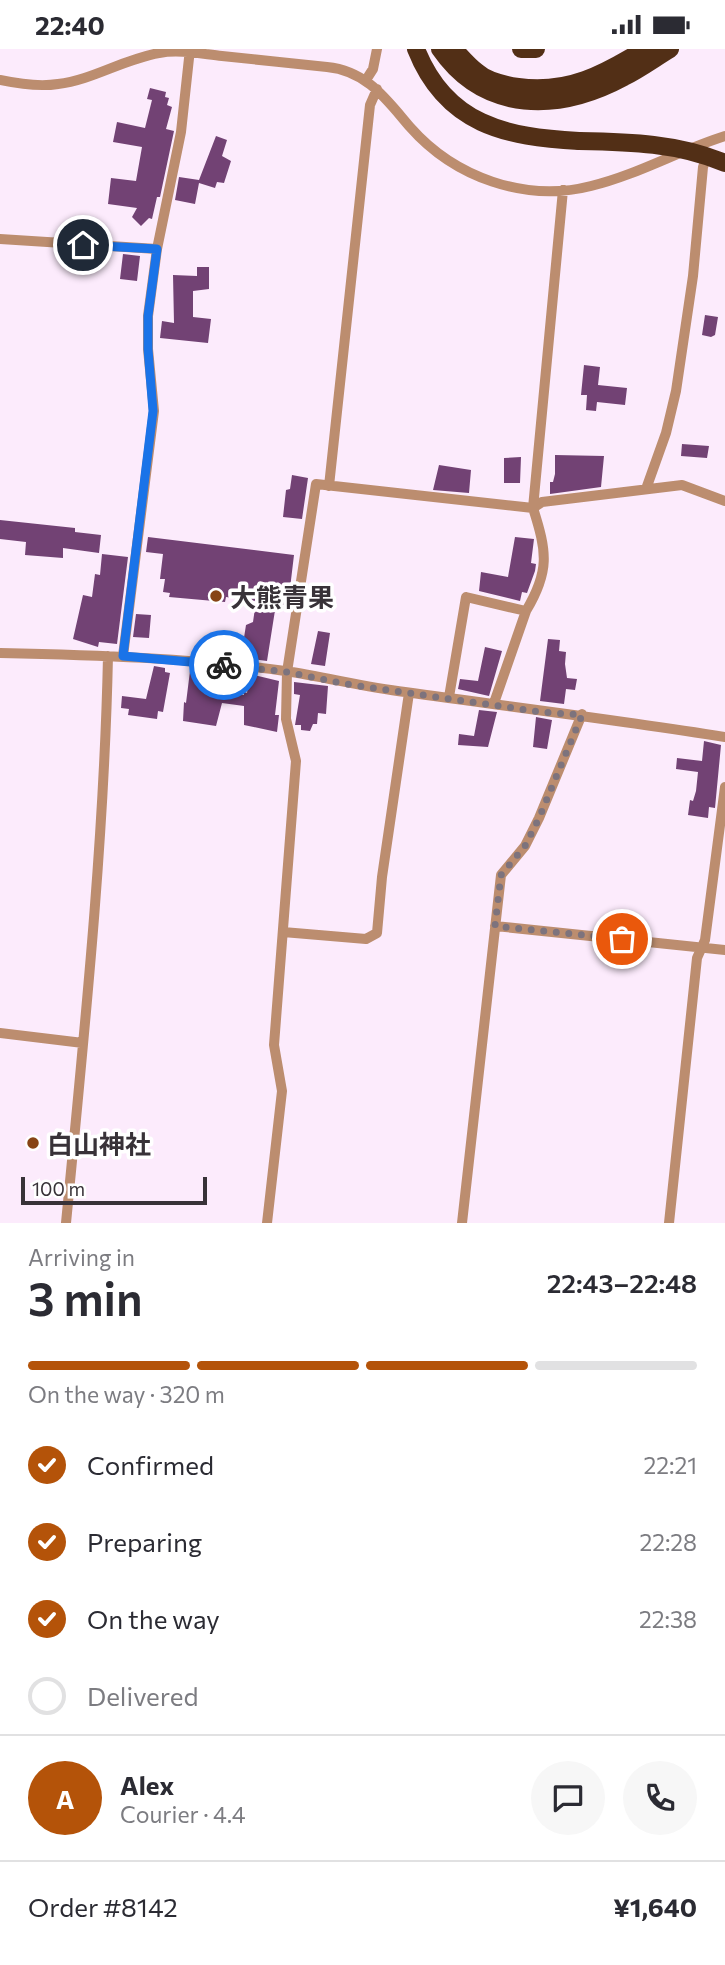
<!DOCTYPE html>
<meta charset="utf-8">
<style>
body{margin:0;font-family:Commissioner,"Noto Sans JP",sans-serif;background:#f7f7f7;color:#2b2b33;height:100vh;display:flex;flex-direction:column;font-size:26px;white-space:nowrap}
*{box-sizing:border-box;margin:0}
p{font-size:23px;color:#7c7c81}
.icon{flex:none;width:38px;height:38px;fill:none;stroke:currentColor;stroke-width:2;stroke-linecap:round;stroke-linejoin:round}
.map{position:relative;height:1174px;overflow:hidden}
.sheet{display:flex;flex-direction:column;background:#fff;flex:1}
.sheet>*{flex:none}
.scale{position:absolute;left:21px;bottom:18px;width:186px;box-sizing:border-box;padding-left:7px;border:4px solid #383238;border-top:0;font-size:19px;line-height:24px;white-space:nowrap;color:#383238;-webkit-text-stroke:5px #fff;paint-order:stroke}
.pin{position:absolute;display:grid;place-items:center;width:60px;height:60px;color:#fff;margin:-30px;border:4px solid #fff;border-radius:50%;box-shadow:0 2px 7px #0007}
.courier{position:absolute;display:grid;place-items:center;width:70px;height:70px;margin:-35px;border:5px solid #1a73e8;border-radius:50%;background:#fff;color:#222;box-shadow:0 2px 9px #0007}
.head em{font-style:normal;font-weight:600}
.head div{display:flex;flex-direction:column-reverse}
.head{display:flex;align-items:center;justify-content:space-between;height:119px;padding:0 28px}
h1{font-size:46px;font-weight:600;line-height:52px}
.bar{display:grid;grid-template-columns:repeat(4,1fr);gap:10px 7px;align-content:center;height:84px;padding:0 28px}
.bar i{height:9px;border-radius:5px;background:#e1e1e2}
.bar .active{background:#b45309}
.bar p{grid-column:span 4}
.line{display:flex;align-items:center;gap:18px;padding:0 28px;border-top:2px solid #e1e1e2}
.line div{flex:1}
.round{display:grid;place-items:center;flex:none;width:74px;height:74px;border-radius:37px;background:#f7f7f7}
ol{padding:0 28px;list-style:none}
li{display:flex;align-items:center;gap:21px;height:77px}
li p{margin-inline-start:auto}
li .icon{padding:7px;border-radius:50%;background:#b45309;color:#fff;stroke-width:4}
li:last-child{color:#7c7c81}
li i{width:38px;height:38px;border:4px solid #e1e1e2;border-radius:50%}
.status{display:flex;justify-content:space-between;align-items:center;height:49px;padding:0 35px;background:#fff;direction:ltr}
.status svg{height:19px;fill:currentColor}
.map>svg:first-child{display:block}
.building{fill:#724274}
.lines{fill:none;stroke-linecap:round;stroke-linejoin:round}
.minor{stroke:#bc8d6f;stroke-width:10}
.motorway{stroke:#522f16;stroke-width:18}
.motorway-bridge{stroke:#522f16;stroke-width:18}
.done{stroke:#7d737d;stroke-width:7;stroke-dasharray:0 12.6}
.route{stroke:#1a73e8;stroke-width:9}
.poi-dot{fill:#874415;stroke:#fff;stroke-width:2.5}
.labels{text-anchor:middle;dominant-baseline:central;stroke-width:7;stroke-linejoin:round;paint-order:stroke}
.poi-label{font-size:26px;font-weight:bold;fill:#383238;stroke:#fff;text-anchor:start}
</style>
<div class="status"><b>22:40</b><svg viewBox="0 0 49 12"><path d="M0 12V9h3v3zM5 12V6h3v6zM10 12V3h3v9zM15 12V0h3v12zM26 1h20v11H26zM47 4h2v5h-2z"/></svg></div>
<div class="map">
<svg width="725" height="1174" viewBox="0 0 725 1174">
<rect width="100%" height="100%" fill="#fcebfc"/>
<path class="building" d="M 150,39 L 166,43 L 165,48 L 169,49 L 167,56 L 172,58 L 166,80 L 174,82 L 160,148 L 157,148 L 152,170 L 149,169 L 141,177 L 132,168 L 137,159 L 108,155 L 111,129 L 136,132 L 142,98 L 113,93 L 117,73 L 145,79 L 152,51 L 147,50 Z
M 216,87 L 227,91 L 222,107 L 231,112 L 224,134 L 217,133 L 215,139 L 199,134 L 195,155 L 175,151 L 179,128 L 199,131 Z
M 123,205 L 140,207 L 137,232 L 120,230 Z
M 197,218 L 209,218 L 209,240 L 193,242 L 193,268 L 211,270 L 208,294 L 160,289 L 162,272 L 174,274 L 173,226 L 197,227 Z
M 705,266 L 718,268 L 715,286 L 711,288 L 702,286 Z
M 584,316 L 600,318 L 598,336 L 627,339 L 625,356 L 597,353 L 596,362 L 586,361 L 587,346 L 581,346 Z
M 682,395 L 709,397 L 707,409 L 681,407 Z
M 555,406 L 604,407 L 601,438 L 550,445 L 550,433 L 553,433 L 555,425 Z
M 521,408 L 520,434 L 504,434 L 504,409 Z
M 439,416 L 471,421 L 469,444 L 433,441 Z
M 292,426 L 308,429 L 302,470 L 283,468 L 286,441 L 290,440 Z
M 0,471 L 75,479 L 75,483 L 101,486 L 99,504 L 63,499 L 63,509 L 25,506 L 26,493 L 0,490 Z
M 148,488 L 294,506 L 288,556 L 276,555 L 267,612 L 237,608 L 239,594 L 243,595 L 246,576 L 253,573 L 256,552 L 226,548 L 225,553 L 169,548 L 170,544 L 163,543 L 165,530 L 160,530 L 163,505 L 146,503 Z
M 515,488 L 534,490 L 531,514 L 536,515 L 535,522 L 527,544 L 522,543 L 520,552 L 479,542 L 481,523 L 508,528 Z
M 102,505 L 128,508 L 117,595 L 99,593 L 98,598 L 73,590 L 83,546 L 92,548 L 95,525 L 100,526 Z
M 136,565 L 151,566 L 149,589 L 133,588 Z
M 318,582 L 330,584 L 325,617 L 311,615 Z
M 548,590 L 560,591 L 559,602 L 566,603 L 565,615 L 567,629 L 577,630 L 575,641 L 566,640 L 564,655 L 540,652 Z
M 485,598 L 502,602 L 489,647 L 458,640 L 460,630 L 478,632 Z
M 154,617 L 165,619 L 165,623 L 170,624 L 163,663 L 158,662 L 157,670 L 128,666 L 129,660 L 121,659 L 122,647 L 146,650 Z
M 190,622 L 225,625 L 224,629 L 228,629 L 225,644 L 244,646 L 244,643 L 247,644 L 250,625 L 279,632 L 275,666 L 279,666 L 277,683 L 244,676 L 244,657 L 222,654 L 216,677 L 183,672 L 184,653 L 186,654 Z
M 294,633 L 328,637 L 326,665 L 318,664 L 317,675 L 313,675 L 310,682 L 301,681 L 301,676 L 295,676 L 300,646 L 294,645 Z
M 479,661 L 497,663 L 488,698 L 458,696 L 459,685 L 474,687 Z
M 536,668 L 552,671 L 547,700 L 533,698 Z
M 704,692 L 721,696 L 715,759 L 709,758 L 708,769 L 688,766 L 690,751 L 693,752 L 696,742 L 698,723 L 676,720 L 677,709 L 702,712 Z"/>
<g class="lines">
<path class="minor" d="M 0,31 C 19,35 39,38 58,35 C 92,31 124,10 159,4 C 179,0 202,5 222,7 C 257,11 292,14 327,18 C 367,22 386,50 410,78 C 454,128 525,154 591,137 C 637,126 680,101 725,87
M 366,31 L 373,20 L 377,0
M 0,190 L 157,200
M 329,437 L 370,56 L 377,40
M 646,440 L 666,384 L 676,342 L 693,227 L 703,118 L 708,105
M 0,604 C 95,606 191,609 285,622 C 325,628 365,638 405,643 C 512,658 618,671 725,688
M 123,607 L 154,362 L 148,300 L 148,267 L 157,200 L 181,83 L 190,0
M 449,648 L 466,548 L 526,562 C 550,522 547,503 533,459 L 563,141
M 494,654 L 526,562
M 495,877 L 725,901
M 283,883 L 366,890 L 377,884 L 382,828 L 409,644
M 0,984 L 83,994
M 66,1174 C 84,986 104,796 108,607
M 267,1174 L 282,1042 L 274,996 L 296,712 L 286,670 L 287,623 L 316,435 L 533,459 L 542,453 L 682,436 L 725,452
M 462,1174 L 501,826 L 525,797 L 539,769 L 582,665
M 669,1174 L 697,909 L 705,891 L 725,738"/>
<path class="motorway" d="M 416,0 C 446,76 506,88 579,92
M 440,0 C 485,65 559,63 624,28 C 640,20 655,9 670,0
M 454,0 C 461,8 469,17 477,23 C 487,32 505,36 518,38 C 568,45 604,25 645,0
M 521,0 L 536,0"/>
<path class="motorway-bridge" d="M 579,92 C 630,93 678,94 725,114"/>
</g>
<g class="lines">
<path class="done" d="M 224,616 L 287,623 L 346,635 L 541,663 L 582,666 L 539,769 L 525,797 L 501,826 L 495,877 L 622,890"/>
<path class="route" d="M 83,196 L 157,200 L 148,267 L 148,300 L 153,362 L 123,607 L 224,616"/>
</g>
<g class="poi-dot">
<circle cx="216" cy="547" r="7"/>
<circle cx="33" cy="1094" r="7"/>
</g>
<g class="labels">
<g class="poi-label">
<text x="230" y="547">大熊青果</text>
<text x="47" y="1094">白山神社</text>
</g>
</g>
</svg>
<div class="scale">100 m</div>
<div class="pin" style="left:622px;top:890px;background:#ea580c"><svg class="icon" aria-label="bag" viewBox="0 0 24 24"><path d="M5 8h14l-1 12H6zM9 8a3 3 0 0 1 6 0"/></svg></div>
<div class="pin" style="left:83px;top:196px;background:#1f2937"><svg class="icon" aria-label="home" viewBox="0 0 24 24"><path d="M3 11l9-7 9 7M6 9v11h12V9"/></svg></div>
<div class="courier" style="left:224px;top:616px"><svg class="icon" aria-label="bike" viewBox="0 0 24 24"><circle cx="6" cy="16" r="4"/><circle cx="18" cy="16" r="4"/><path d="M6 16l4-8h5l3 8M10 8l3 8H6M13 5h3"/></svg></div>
</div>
<section class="sheet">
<div class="head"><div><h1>3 min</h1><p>Arriving in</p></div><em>22:43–22:48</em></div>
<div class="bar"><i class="active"></i><i class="active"></i><i class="active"></i><i></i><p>On the way · 320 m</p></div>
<ol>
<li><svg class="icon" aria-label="check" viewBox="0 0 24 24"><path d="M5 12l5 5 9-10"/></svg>Confirmed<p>22:21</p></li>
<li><svg class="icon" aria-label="check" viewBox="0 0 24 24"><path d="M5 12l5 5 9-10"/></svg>Preparing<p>22:28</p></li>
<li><svg class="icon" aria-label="check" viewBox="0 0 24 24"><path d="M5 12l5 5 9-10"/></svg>On the way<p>22:38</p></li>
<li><i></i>Delivered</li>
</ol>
<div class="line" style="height:126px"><b class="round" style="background:#b45309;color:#fff">A</b><div><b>Alex</b><p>Courier · 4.4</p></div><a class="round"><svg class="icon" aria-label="chat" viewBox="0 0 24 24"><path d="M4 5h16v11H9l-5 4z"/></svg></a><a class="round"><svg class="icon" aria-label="phone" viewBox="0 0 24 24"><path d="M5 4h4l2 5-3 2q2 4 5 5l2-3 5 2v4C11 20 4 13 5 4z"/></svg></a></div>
<div class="line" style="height:91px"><div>Order #8142</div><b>¥1,640</b></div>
</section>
